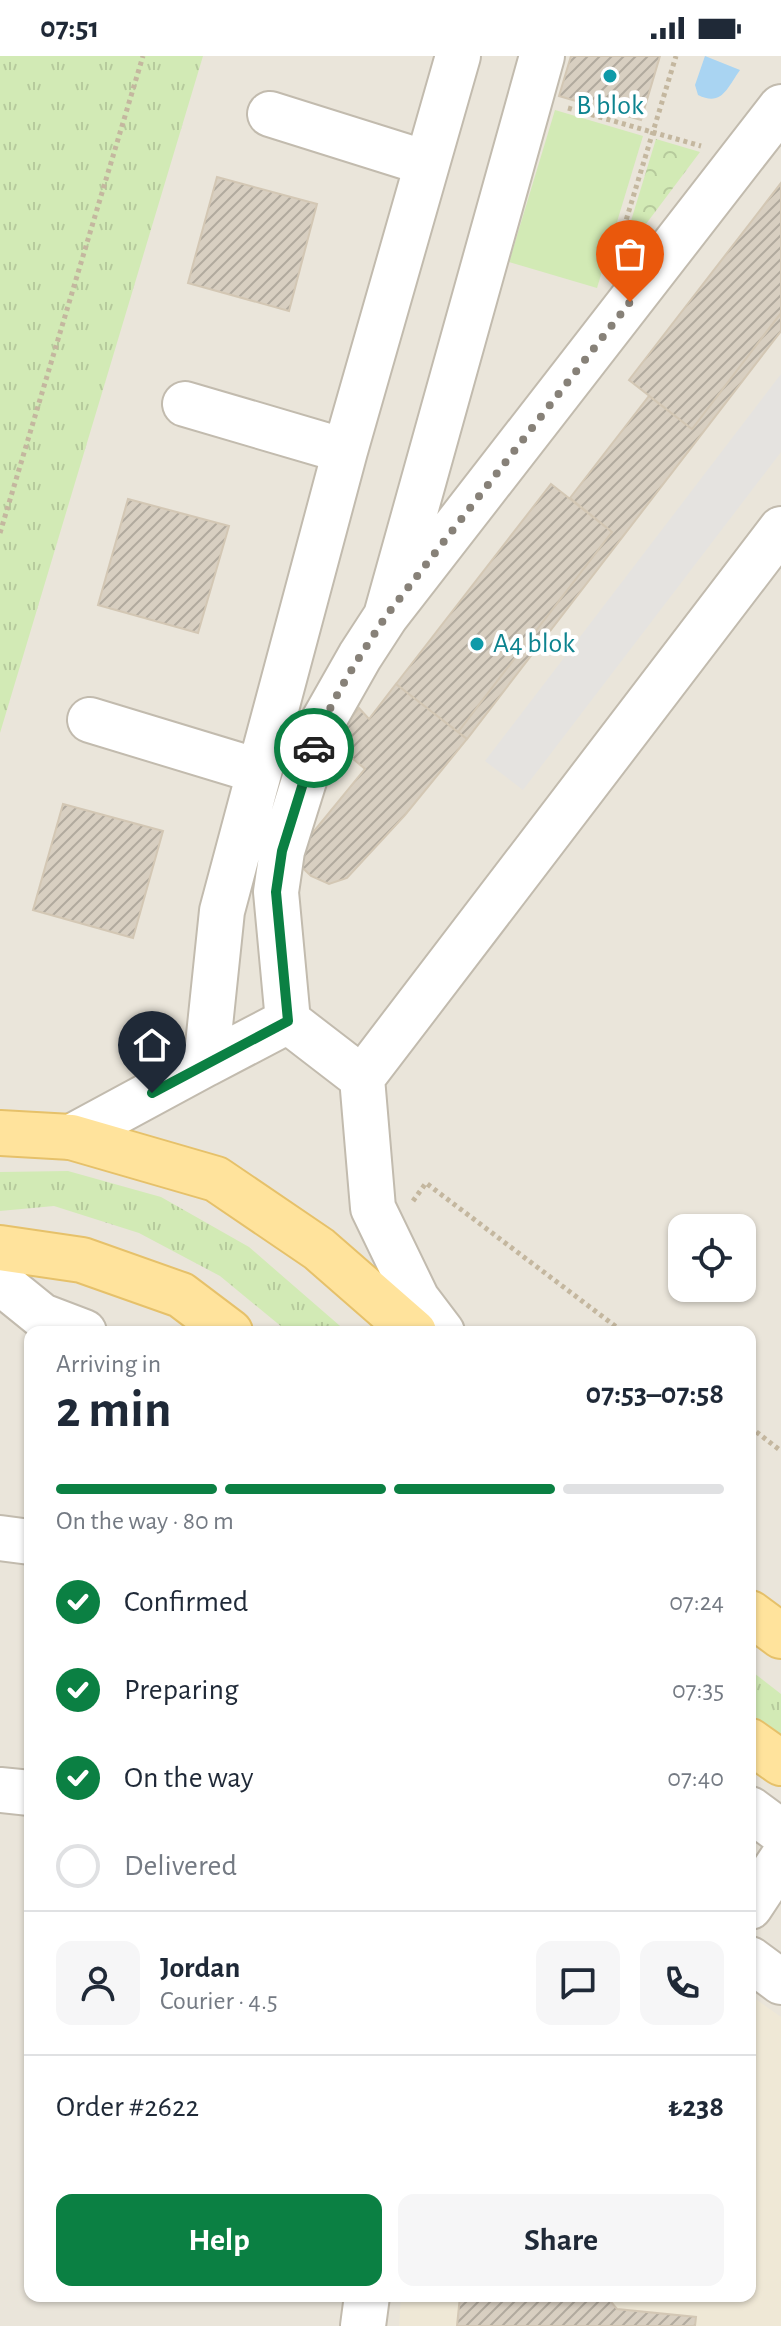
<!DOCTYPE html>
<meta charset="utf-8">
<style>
body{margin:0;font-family:"Alegreya Sans",sans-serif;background:#f6f6f7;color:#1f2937;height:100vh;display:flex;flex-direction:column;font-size:30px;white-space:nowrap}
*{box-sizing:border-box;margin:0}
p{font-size:26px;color:#747a83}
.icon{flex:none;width:44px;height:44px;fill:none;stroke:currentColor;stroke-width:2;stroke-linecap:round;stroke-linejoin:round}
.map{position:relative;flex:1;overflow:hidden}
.sheet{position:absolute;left:24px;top:1270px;width:732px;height:976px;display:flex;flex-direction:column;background:#fff;border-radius:16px;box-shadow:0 2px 6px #0004}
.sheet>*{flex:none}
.fabs{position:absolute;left:668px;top:1158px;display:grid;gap:16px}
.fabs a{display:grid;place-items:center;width:88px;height:88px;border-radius:16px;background:#fff;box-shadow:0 2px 6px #0004;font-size:40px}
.pin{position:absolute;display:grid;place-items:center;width:68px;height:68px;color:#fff;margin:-82px -34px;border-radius:50% 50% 50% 0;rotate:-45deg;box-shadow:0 0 8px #0007}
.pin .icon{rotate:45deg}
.courier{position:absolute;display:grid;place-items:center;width:80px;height:80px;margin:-40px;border:6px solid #0b8043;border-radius:50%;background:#fff;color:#222;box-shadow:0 2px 10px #0007}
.head em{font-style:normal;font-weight:700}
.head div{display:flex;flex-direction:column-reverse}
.head{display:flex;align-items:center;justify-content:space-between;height:136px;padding:0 32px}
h1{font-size:52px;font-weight:700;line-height:60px}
.bar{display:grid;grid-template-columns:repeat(4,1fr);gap:12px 8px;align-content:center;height:96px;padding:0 32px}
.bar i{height:10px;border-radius:6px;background:#e0e1e3}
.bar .selected{background:#0b8043}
.bar p{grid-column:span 4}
.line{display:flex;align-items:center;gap:20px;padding:0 32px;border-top:2px solid #e0e1e3}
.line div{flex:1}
.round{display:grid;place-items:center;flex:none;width:84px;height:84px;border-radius:16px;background:#f6f6f7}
ol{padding:0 32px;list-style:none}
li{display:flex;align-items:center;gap:24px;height:88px}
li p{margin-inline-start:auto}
li .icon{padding:8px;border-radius:50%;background:#0b8043;color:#fff;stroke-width:4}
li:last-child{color:#747a83}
li i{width:44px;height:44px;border:4px solid #e0e1e3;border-radius:50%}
.primary-button{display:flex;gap:16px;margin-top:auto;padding:16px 32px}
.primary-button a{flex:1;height:92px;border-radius:16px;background:#0b8043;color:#fff;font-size:32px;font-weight:700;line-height:92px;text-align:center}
.primary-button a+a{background:#f6f6f7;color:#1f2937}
.status{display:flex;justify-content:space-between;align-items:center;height:56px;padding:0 40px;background:#fff;direction:ltr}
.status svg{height:22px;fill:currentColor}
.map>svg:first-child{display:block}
.residential{fill:#eae5da;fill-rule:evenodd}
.education{fill:#efe8d6}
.grass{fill:url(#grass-tufts)}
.park{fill:url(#park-crowns)}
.garden{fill:#d2eab5}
.parking{fill:#e5e3e0}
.water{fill:#a9d4f2}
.building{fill:url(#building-hatch);stroke:#d3c7b4;stroke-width:2}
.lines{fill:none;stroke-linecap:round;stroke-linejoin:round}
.minor-casing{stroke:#c2bbae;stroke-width:48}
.major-casing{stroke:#e6c16a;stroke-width:48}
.path{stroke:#c4b79f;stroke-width:5;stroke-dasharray:4 4;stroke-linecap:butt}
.minor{stroke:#fff;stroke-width:44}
.major{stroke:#ffe39c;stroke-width:44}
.done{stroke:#878178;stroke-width:8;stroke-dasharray:0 14.4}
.route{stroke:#0b8043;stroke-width:10}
.culture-dot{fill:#0f9aa8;stroke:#fff;stroke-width:3}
.labels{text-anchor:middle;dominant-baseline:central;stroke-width:8;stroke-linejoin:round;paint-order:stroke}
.culture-label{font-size:28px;fill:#0d838f;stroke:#fff}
</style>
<div class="status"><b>07:51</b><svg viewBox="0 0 49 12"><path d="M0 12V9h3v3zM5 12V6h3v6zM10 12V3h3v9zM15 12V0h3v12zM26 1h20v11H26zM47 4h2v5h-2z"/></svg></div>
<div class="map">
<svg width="781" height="2270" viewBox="0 0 781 2270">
<defs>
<pattern id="grass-tufts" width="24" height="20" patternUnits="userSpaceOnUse" patternTransform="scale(2)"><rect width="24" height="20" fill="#d2eab5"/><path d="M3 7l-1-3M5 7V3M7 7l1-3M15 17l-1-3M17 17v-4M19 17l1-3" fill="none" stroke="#b6ca9c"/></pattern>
<pattern id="park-crowns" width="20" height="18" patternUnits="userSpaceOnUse" patternTransform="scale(2)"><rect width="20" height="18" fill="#d2eab5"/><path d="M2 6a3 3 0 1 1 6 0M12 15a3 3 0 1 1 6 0" fill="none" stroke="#b6ca9c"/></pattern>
<pattern id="building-hatch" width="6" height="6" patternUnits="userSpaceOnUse" patternTransform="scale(2)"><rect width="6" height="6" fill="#d8cfc1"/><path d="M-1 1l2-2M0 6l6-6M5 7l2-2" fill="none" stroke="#b1aa9e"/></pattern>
</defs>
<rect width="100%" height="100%" fill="#f6f3ec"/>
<path class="residential" d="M 0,0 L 781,0 L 781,2270 L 0,2270 ZM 682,1172 L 742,1172 L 742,1232 L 682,1232 ZM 30,1276 L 750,1276 L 750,2240 L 30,2240 Z"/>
<path class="education" d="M 750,1939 L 781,1961 L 781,2270 L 399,2270 L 401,2240 L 750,2240 Z"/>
<path class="grass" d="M 0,0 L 203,0 L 0,677 Z
M 68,1115 L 161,1141 L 249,1191 L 347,1276 L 288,1276 L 220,1220 L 139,1177 L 54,1150 L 0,1155 L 0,1116 Z
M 750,1614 L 781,1638 L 781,1680 L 750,1657 Z"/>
<path class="park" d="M 656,83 L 700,96 L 619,204 Z"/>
<path class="garden" d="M 555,54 L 643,80 L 597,232 L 509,206 Z"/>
<path class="parking" d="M 781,318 L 781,396 L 523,734 L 485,705 Z"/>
<path class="water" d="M 705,0 L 740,14 C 727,32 722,51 698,39 L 695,29 Z"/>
<path class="building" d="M 571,0 L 660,0 L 641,64 L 559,40 Z
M 217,121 L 317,148 L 289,255 L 188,227 Z
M 781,127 L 781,257 L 692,373 L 629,324 Z
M 781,257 L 781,275 L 467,683 L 458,676 L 612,476 L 570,442 L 649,340 L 692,373 Z
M 551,428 L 612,476 L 458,676 L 396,628 Z
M 128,443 L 229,470 L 198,577 L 98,549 Z
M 396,628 L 467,683 L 405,759 L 347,822 L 329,828 L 311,820 L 292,802 L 365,713 L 332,685 L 359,652 L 369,663 Z
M 63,748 L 163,775 L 133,882 L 33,854 Z
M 460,2240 L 606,2240 L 617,2253 L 696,2261 L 695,2270 L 457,2270 Z"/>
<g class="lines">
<g class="minor-casing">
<path id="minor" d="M 542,0 L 386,560 L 781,51
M 270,58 L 426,107
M 185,348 L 345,395
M 90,664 L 258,715
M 288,965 L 276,836 L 282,795 L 322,667 L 360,600 L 386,560
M 206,1008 L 288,965 L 362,1022
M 71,1081 L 206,1008 L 222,855 L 345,395 L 458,0
M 0,1226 L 42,1260 L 84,1276
M 442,1276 L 417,1243 L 373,1152 L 362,1022 L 781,473
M 0,1482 L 30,1486
M 0,1734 L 30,1737
M 750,1753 L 781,1776
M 750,1851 L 781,1804
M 750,1903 L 781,1926
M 363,2270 L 367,2240"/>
</g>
<g class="major-casing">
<path id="major" d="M 0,1077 L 71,1081 L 216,1123 L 319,1193 L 414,1276
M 0,1192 L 82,1204 L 181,1239 L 230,1276
M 750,1557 L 781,1580
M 750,1685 L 781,1707"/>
</g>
<path class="path" d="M 568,52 L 701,90
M 617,194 L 676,0
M 0,477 L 143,0
M 413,1145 L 426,1127 L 623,1276
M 750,1371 L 781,1395"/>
<use href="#minor" class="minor"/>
<use href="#major" class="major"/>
</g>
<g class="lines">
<path class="done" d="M 314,692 C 329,645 359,602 386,560 L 630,246"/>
<path class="route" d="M 152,1037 L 288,965 L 276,836 L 282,795 L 314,692"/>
</g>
<g class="culture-dot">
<circle cx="610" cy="20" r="8"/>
<circle cx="477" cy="588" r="8"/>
</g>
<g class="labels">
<g class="culture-label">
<text x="610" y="50">B blok</text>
<text x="493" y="588" text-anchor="start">A4 blok</text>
</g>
</g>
</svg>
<div class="fabs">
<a><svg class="icon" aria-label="locate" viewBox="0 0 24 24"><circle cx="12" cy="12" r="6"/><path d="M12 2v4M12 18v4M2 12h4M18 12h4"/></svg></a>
</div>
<div class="pin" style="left:630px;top:246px;background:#ea580c"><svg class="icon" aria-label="bag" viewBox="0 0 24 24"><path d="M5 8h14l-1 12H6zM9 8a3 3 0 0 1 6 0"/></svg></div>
<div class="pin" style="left:152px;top:1037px;background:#1f2937"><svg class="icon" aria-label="home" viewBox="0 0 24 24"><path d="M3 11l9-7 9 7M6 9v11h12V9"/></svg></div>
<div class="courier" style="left:314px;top:692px"><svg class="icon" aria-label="car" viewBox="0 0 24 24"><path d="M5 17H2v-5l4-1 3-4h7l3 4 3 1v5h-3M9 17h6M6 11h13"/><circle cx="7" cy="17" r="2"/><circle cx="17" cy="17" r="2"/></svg></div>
<section class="sheet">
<div class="head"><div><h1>2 min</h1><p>Arriving in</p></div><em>07:53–07:58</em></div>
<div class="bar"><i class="selected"></i><i class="selected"></i><i class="selected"></i><i></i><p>On the way · 80 m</p></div>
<ol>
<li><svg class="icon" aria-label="check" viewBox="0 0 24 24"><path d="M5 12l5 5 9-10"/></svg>Confirmed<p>07:24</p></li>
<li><svg class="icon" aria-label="check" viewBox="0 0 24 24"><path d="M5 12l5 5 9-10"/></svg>Preparing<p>07:35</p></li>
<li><svg class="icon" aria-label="check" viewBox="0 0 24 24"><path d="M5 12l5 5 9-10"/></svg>On the way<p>07:40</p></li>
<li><i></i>Delivered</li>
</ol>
<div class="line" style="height:144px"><a class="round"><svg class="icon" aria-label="person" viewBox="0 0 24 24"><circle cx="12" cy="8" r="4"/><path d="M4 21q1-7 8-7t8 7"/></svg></a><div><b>Jordan</b><p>Courier · 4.5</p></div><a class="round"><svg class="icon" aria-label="chat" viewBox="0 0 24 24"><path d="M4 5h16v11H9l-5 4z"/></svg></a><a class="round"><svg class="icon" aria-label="phone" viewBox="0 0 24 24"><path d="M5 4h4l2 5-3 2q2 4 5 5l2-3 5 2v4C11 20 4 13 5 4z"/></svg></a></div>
<div class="line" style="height:104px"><div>Order #2622</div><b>₺238</b></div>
<div class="primary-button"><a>Help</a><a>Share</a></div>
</section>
</div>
